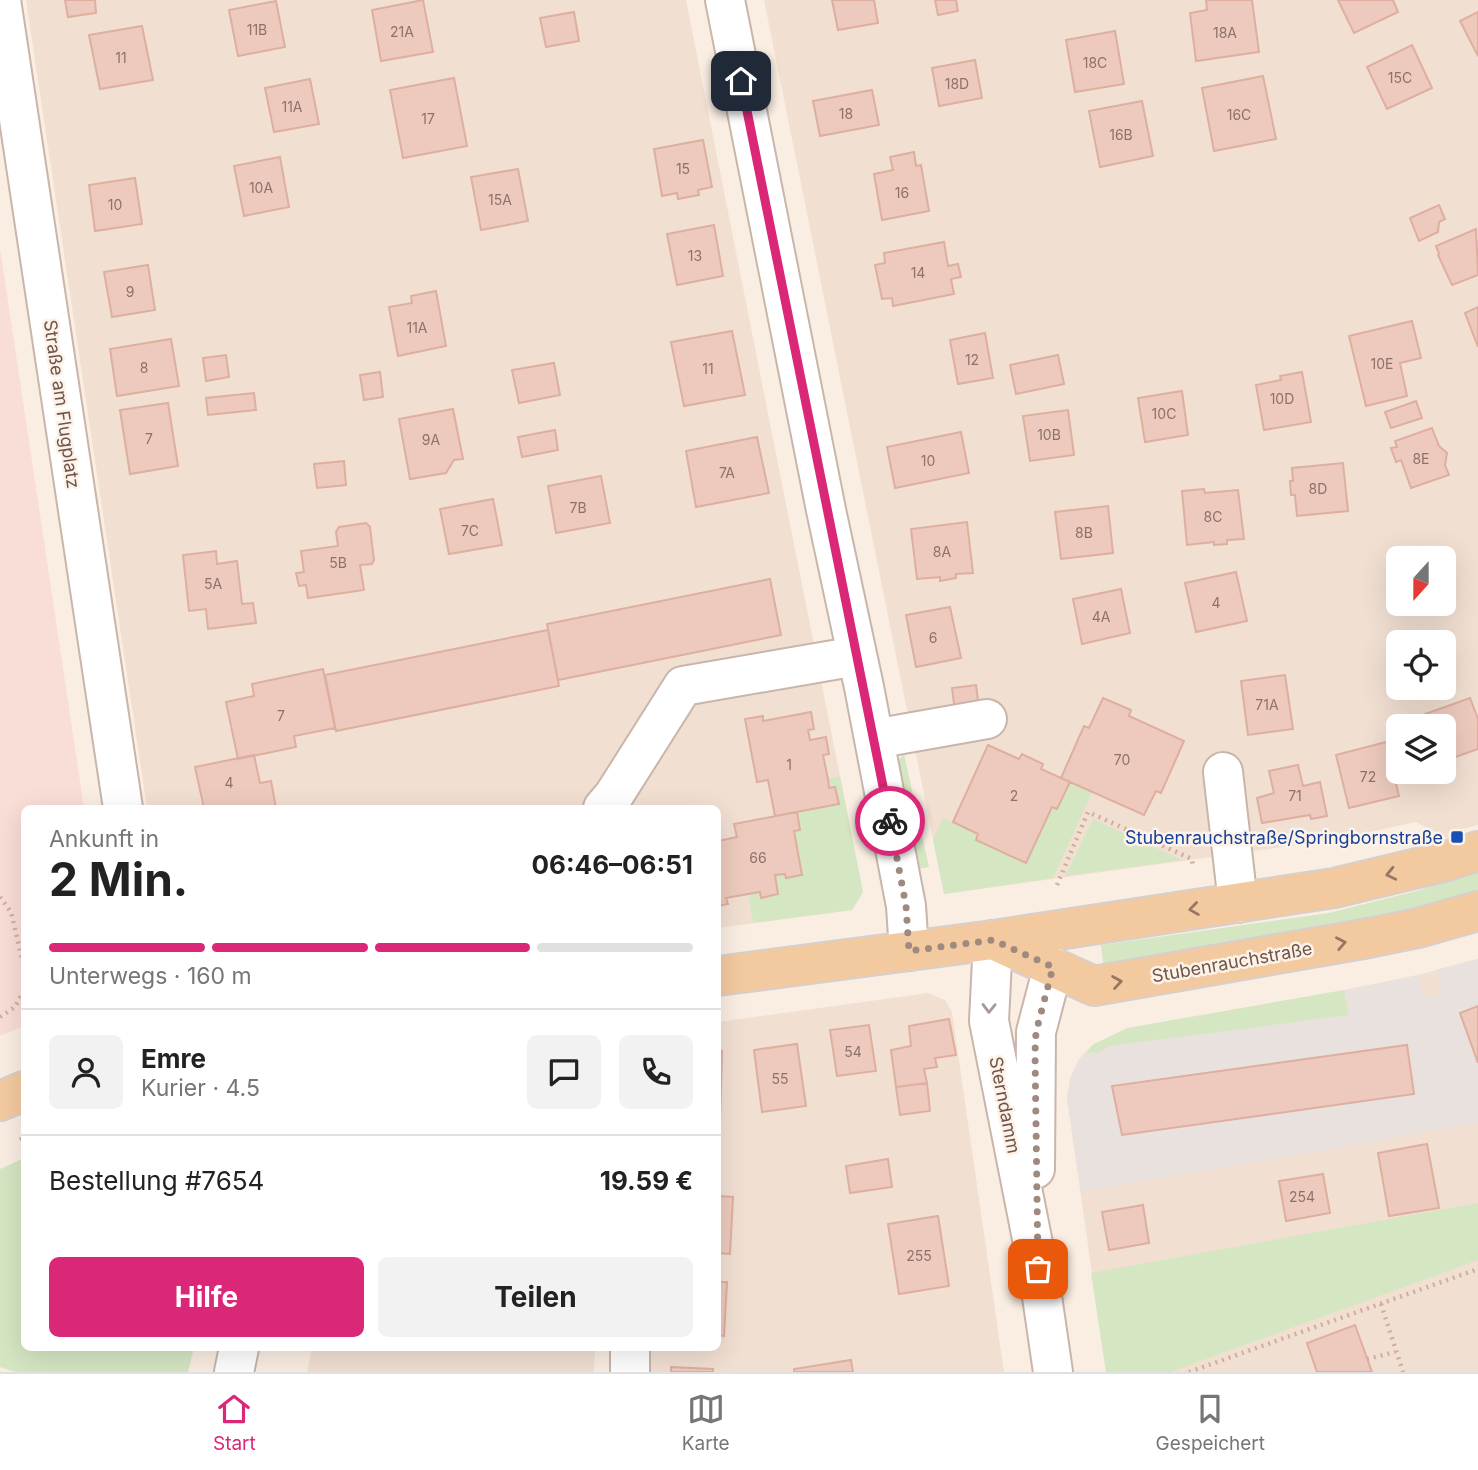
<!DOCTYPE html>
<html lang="de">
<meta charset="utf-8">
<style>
body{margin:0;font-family:Inter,sans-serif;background:#f2f2f2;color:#222;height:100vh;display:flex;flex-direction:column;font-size:26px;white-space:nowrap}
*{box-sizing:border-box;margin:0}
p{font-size:23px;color:#767676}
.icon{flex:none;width:38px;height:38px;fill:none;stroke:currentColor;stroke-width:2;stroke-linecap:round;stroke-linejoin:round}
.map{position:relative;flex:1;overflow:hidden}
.side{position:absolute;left:21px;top:805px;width:700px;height:546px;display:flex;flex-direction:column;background:#fff;border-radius:10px;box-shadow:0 7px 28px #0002}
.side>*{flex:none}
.needle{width:46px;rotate:201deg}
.tools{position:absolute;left:1386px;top:546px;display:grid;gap:14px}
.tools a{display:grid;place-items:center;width:70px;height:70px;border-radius:10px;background:#fff;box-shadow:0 7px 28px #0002;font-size:35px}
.pin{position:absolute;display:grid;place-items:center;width:60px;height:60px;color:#fff;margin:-30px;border-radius:14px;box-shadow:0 4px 10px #0006}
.courier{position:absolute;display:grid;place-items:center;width:70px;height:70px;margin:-35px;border:5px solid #db2777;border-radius:50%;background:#fff;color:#222;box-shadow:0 2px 9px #0007}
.headline em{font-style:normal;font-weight:700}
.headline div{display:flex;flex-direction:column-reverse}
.headline{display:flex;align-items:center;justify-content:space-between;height:119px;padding:0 28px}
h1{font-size:46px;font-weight:700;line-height:52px}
.bar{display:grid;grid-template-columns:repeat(4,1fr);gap:10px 7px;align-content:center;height:84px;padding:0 28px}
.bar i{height:9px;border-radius:5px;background:#e0e0e0}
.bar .on{background:#db2777}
.bar p{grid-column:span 4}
.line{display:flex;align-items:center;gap:18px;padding:0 28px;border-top:2px solid #e0e0e0}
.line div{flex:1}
.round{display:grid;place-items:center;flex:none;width:74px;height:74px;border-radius:10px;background:#f2f2f2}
.button{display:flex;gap:14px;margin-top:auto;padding:14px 28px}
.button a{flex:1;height:80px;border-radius:10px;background:#db2777;color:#fff;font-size:28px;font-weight:700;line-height:80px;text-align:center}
.button a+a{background:#f2f2f2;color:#222}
.menu{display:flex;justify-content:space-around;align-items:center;height:98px;border-top:2px solid #e0e0e0;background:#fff;font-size:19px;color:#767676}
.menu a{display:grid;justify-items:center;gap:4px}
.menu .on{color:#db2777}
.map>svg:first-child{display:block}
.residential{fill:#f1dfd2;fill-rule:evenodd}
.commercial{fill:#f9ddd7}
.industrial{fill:#e9e1dd}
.green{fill:#d5e6c3}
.building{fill:#edcabd;stroke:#deaf9f;stroke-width:2}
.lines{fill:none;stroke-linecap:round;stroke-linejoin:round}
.minor-casing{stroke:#c9b5aa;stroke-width:42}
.major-casing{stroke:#d7cfcd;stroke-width:42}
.path{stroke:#d1ada0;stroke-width:4.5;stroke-dasharray:2 5;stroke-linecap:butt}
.minor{stroke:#fff;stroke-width:38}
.major{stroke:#f3caa0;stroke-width:38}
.oneway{stroke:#977764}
.oneway2{stroke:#a99893}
.done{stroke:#a08a80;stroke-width:7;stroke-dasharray:0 12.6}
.route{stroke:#db2777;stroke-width:9}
.transit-dot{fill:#1a4fb4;stroke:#fdf2e8;stroke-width:2.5}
.labels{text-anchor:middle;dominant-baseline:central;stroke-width:5;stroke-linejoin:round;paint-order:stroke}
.number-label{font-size:14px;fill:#8e7268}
.street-label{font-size:18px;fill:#6f544b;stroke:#fdf2e8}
.transit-label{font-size:18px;fill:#164399;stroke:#fdf2e8;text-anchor:end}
</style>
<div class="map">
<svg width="1478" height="1372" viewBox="0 0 1478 1372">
<rect width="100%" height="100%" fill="#faeee3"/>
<path class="residential" d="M 26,0 L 686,0 L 863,892 L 852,910 L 718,928 L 718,808 L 147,808 Z
M 764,0 L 1478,0 L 1478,825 L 1459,830 L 1454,842 L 1416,822 L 1333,840 L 944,894 ZM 1398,558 L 1444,558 L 1444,604 L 1398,604 ZM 1398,642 L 1444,642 L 1444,688 L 1398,688 ZM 1398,726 L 1444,726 L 1444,772 L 1398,772 Z
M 1478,959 L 1478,1372 L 1106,1372 L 1067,1098 L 1070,1079 L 1079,1059 L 1094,1044 L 1128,1028 L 1334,992 L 1418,975 Z
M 928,993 L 945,1000 L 952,1012 L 1004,1372 L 651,1372 L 651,1348 L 718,1348 L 718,1022 Z
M 312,1348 L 595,1348 L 594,1372 L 307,1372 Z"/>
<path class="commercial" d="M 0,248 L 84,808 L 24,808 L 24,1026 L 0,1036 Z"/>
<path class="industrial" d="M 1478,959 L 1478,1123 L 1081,1192 L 1067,1098 L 1070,1079 L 1079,1059 L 1094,1044 L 1418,975 L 1424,997 L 1443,994 L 1435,970 Z"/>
<path class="green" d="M 904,754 L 929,867 L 917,869 L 895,764 Z
M 840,776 L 863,892 L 852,910 L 753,923 L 748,894 L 760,892 L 762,897 L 778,894 L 775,875 L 785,874 L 786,878 L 794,831 L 800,830 L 797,812 L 838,804 L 835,787 L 829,788 L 828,779 Z
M 1070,782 L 1092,792 L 1053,878 L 944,894 L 933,840 L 943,818 L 978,834 L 976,840 L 1026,863 L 1052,807 L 1058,808 Z
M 1093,819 L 1182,860 L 1065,876 Z
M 1478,870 L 1478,895 L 1404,915 L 1104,970 L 1101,945 L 1329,913 L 1420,890 Z
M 1344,990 L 1349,1015 L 1109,1046 L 1097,1053 L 1086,1053 L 1094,1044 L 1128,1028 Z
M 24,1158 L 24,1348 L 194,1348 L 188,1372 L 15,1372 L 0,1367 L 0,1169 Z
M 1478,1203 L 1478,1260 L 1170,1372 L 1106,1372 L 1091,1273 Z"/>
<path class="building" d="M 65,0 L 95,0 L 96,13 L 68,17 Z
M 423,0 L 433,52 L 381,61 L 372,10 Z
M 832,0 L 874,0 L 878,23 L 838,30 Z
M 935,0 L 956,0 L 958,11 L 938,15 Z
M 1206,0 L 1252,0 L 1259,52 L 1196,61 L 1190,13 L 1207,10 Z
M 1338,0 L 1393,0 L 1398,12 L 1354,33 Z
M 276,1 L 285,47 L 238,56 L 229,10 Z
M 574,12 L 579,41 L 546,47 L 540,18 Z
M 1478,12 L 1478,56 L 1460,21 Z
M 142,26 L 153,80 L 100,89 L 89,35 Z
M 1115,31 L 1124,84 L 1075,92 L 1066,40 Z
M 1412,45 L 1432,88 L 1387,109 L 1367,67 Z
M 975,60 L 982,98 L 939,106 L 932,68 Z
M 1263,76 L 1276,139 L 1214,151 L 1202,88 Z
M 454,78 L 467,146 L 403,158 L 390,90 Z
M 310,79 L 319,124 L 274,132 L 265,88 Z
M 872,90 L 879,125 L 820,136 L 813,101 Z
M 1142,101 L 1153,156 L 1100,167 L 1089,111 Z
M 703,140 L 712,187 L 698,190 L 699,195 L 678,199 L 677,193 L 662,196 L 654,149 Z
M 914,152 L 916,166 L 921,165 L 929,211 L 882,220 L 874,174 L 893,170 L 890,157 Z
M 280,157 L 289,207 L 244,216 L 234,166 Z
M 518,169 L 528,221 L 481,230 L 471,177 Z
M 135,178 L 142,224 L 95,231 L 89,185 Z
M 1439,205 L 1445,219 L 1439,222 L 1438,232 L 1419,241 L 1410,218 Z
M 714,225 L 723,276 L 677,285 L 667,234 Z
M 1476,229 L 1478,275 L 1452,285 L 1438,255 L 1439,254 L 1436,246 Z
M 944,242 L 948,266 L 958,264 L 961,277 L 951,279 L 954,294 L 893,306 L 892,298 L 882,299 L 875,265 L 885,263 L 884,253 Z
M 148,265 L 155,310 L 112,317 L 104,272 Z
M 436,291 L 446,346 L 398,356 L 389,307 L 412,303 L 411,296 Z
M 1478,307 L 1478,347 L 1465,313 Z
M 1412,321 L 1421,358 L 1400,363 L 1407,396 L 1366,406 L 1349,336 Z
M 732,331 L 745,395 L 684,406 L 671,342 Z
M 985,333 L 993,378 L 958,384 L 950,340 Z
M 171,339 L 179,386 L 117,396 L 110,349 Z
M 226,355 L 229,377 L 206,381 L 203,358 Z
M 1058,355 L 1064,384 L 1016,394 L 1010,365 Z
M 554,363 L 560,395 L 519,403 L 512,370 Z
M 380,372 L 383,397 L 364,400 L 360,375 Z
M 1302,372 L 1311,422 L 1264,430 L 1256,385 L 1281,380 L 1280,376 Z
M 1182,391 L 1188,435 L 1145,442 L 1138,398 Z
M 254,393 L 256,410 L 208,415 L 206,398 Z
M 1416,401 L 1422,418 L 1391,428 L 1385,412 Z
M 168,403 L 178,466 L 130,474 L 120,410 Z
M 453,409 L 463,459 L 454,460 L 446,473 L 410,479 L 399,419 Z
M 1068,410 L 1074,455 L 1030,461 L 1023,416 Z
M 1432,428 L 1439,446 L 1447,453 L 1445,465 L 1449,475 L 1411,488 L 1401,460 L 1396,462 L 1391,448 L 1397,447 L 1395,441 Z
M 555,430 L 558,450 L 522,457 L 518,437 Z
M 961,432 L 969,473 L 895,488 L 887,447 Z
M 757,437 L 769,493 L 696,507 L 686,451 Z
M 344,461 L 346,485 L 317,488 L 314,464 Z
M 1343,463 L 1348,511 L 1297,516 L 1295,495 L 1291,495 L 1290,481 L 1293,481 L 1292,468 Z
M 601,476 L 610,523 L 556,533 L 548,486 Z
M 1204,489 L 1205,493 L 1238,490 L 1244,539 L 1227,540 L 1227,544 L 1214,545 L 1214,542 L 1187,545 L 1182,491 Z
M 493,499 L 502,545 L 449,554 L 440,509 Z
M 1108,506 L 1113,553 L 1061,559 L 1055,512 Z
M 967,522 L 973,573 L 956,574 L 956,578 L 940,581 L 940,577 L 917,579 L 911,529 Z
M 366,523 L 370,527 L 374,560 L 372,564 L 360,565 L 364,590 L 308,598 L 306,585 L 299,586 L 296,573 L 304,572 L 301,551 L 338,546 L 336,532 L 339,527 Z
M 216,551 L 217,564 L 237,561 L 242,604 L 253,603 L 256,623 L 208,629 L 206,609 L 189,611 L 183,555 Z
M 1236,572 L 1247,621 L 1196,632 L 1185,583 Z
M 770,579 L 781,635 L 558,680 L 547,624 Z
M 1121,589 L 1130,633 L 1082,644 L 1073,599 Z
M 950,607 L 961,658 L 916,667 L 906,615 Z
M 548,630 L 559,686 L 336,731 L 325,675 Z
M 323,669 L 335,728 L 294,736 L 296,747 L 238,759 L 226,702 L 254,696 L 252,684 Z
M 1285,675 L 1293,729 L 1248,735 L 1241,681 Z
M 976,685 L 979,708 L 955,711 L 952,688 Z
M 1103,698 L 1131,710 L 1129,716 L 1184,741 L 1161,793 L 1156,791 L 1144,815 L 1061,778 L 1084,726 L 1089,728 Z
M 1470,698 L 1478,719 L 1478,749 L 1444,761 L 1444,726 L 1429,726 L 1425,714 Z
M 811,712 L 814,729 L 808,730 L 810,740 L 826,737 L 829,754 L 823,755 L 828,779 L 829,788 L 835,787 L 839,804 L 775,816 L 768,780 L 757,782 L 745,719 L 763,716 L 763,721 Z
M 1386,742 L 1399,796 L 1349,808 L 1336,755 Z
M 988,745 L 1019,759 L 1022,754 L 1043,764 L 1041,769 L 1070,782 L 1057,809 L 1052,807 L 1026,863 L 976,840 L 978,834 L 953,822 Z
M 254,755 L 260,783 L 271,781 L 276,808 L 204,808 L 195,767 Z
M 1298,765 L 1303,786 L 1320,782 L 1327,816 L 1311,819 L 1310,815 L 1262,823 L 1257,798 L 1274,793 L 1269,771 Z
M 797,812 L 800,830 L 794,831 L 802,875 L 786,878 L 785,874 L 775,875 L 778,894 L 761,898 L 760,892 L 748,894 L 726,898 L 728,904 L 718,906 L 718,841 L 737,837 L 734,824 Z
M 1478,1006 L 1478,1063 L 1460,1013 Z
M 949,1019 L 956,1055 L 935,1058 L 937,1067 L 924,1069 L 927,1083 L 896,1087 L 891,1050 L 911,1046 L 909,1026 Z
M 869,1025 L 876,1071 L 837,1076 L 830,1030 Z
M 797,1044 L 806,1106 L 762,1112 L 754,1050 Z
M 1407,1045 L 1414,1094 L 1122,1135 L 1112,1086 Z
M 718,1051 L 722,1051 L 721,1088 L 718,1087 Z
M 927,1083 L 930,1111 L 900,1115 L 896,1087 Z
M 718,1087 L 721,1088 L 720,1123 L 718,1123 Z
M 1427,1144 L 1439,1208 L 1389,1216 L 1378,1153 Z
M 888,1159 L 892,1187 L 850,1193 L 846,1166 Z
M 1323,1174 L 1330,1213 L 1286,1221 L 1279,1181 Z
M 718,1196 L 733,1197 L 730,1254 L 718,1253 Z
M 1143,1205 L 1149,1243 L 1109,1250 L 1102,1212 Z
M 938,1216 L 949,1286 L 899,1294 L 888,1224 Z
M 718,1282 L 727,1282 L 724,1336 L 718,1335 Z
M 1355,1325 L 1372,1372 L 1317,1372 L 1307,1343 Z
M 851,1360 L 853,1372 L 794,1372 L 794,1369 Z
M 671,1367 L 713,1369 L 713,1372 L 671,1372 Z"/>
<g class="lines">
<g class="minor-casing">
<path id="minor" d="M 1,0 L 123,808
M 725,0 L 826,510 L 864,687 L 906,906 L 909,951
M 874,739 L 987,719
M 1223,772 L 1238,903
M 603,808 L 614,795 L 683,686 L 857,656
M 993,940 L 989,1021 L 1038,1269 L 1053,1372
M 1035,1169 L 1036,1032 L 1053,967
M 234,1372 L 239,1348
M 630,1372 L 630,1348"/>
</g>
<g class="major-casing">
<path id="major" d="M 993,940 L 1094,986 L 1369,938 L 1418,928 L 1478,911
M 718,976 L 993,940 L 1334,888 L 1447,861 L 1478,851
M 0,1101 L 24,1091"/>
</g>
<path class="path" d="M 1057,885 L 1088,812 L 1192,859 L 1193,867
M 0,897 L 11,912 L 24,967
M 0,1017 L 15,1007 L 24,990
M 20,1140 L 24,1138
M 1381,1304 L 1403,1372
M 1367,1359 L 1395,1352
M 1189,1372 L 1478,1269"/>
<use href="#minor" class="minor"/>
<use href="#major" class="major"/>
</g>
<defs><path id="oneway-chevron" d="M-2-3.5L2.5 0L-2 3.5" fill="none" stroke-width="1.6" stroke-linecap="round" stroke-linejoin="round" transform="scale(1.75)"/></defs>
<g class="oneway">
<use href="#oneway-chevron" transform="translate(1391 874) rotate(167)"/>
<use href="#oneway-chevron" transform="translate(1194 909) rotate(172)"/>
<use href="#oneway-chevron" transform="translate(1341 943) rotate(-11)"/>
<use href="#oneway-chevron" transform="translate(1117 982) rotate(-9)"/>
</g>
<use class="oneway2" href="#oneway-chevron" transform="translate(989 1008) rotate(91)"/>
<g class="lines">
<path class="done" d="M 890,821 L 906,906 L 909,951 L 993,940 L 1053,967 L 1036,1032 L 1035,1052 L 1038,1269"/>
<path class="route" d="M 741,81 L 890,821"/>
</g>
<rect class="transit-dot" x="1450" y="830" width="14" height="14" rx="3.5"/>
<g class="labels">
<g class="number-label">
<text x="257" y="29">11B</text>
<text x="402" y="31">21A</text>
<text x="1225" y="32">18A</text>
<text x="121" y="57">11</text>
<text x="1095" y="62">18C</text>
<text x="1400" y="77">15C</text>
<text x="957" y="83">18D</text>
<text x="292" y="106">11A</text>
<text x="846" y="113">18</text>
<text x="1239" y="114">16C</text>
<text x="428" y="118">17</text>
<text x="1121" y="134">16B</text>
<text x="683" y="168">15</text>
<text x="261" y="187">10A</text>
<text x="902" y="192">16</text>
<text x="500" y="199">15A</text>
<text x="115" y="204">10</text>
<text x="695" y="255">13</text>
<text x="918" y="272">14</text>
<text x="130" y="291">9</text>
<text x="417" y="327">11A</text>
<text x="972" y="359">12</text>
<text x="1382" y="363">10E</text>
<text x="144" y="367">8</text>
<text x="708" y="368">11</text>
<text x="1282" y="398">10D</text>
<text x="1164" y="413">10C</text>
<text x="1049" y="434">10B</text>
<text x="149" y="438">7</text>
<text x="431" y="439">9A</text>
<text x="1421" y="458">8E</text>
<text x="928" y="460">10</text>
<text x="727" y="472">7A</text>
<text x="1318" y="488">8D</text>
<text x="578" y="507">7B</text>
<text x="1213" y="516">8C</text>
<text x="470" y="530">7C</text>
<text x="1084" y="532">8B</text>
<text x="942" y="551">8A</text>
<text x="338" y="562">5B</text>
<text x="213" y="583">5A</text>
<text x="1216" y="602">4</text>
<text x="1101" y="616">4A</text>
<text x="933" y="637">6</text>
<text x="1267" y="704">71A</text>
<text x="281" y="715">7</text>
<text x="1122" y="759">70</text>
<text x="789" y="764">1</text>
<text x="1368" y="776">72</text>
<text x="229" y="782">4</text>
<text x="1014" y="795">2</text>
<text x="1295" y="795">71</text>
<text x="758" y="857">66</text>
<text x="853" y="1051">54</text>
<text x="780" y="1078">55</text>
<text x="1302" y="1196">254</text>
<text x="919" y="1255">255</text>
</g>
<g class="street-label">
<text transform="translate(62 404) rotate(82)">Straße am Flugplatz</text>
<text transform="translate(1232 962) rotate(-10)">Stubenrauchstraße</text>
<text transform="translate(1005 1105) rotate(79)">Sterndamm</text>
</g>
<g class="transit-label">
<text x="1443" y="837">Stubenrauchstraße/Springbornstraße</text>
</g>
</g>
</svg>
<div class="tools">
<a><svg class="needle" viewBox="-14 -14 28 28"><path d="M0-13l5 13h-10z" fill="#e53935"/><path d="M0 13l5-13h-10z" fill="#767676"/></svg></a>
<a><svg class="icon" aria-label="locate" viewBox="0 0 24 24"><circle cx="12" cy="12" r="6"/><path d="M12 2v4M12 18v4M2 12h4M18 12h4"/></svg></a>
<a><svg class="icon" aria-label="layers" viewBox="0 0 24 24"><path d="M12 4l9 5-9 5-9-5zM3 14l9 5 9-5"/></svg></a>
</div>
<div class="pin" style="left:1038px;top:1269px;background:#ea580c"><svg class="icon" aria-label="bag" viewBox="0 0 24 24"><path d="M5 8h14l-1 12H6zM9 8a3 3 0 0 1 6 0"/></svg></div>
<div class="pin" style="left:741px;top:81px;background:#1f2937"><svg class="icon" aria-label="home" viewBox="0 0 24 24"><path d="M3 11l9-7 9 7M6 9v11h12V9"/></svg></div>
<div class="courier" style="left:890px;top:821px"><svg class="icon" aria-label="bike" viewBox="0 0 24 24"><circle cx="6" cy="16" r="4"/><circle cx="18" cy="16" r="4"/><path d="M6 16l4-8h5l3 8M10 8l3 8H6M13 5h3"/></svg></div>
<section class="side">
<div class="headline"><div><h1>2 Min.</h1><p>Ankunft in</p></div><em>06:46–06:51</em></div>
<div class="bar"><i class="on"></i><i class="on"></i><i class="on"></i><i></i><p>Unterwegs · 160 m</p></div>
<div class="line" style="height:126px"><a class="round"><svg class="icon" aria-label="person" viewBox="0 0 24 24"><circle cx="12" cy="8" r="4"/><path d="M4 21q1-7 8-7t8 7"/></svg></a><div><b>Emre</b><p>Kurier · 4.5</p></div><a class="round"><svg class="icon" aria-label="chat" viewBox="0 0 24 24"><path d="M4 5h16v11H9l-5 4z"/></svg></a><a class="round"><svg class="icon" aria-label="phone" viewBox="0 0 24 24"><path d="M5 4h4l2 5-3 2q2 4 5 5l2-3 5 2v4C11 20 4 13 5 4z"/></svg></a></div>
<div class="line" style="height:91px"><div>Bestellung #7654</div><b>19.59 €</b></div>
<div class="button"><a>Hilfe</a><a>Teilen</a></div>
</section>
</div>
<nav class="menu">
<a class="on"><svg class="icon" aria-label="home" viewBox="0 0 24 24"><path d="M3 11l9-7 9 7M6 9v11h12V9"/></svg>Start</a>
<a><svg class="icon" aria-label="map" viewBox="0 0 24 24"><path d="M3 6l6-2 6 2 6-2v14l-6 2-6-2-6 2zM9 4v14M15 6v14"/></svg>Karte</a>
<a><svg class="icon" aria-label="saved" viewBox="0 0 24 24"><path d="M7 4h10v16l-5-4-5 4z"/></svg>Gespeichert</a>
</nav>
